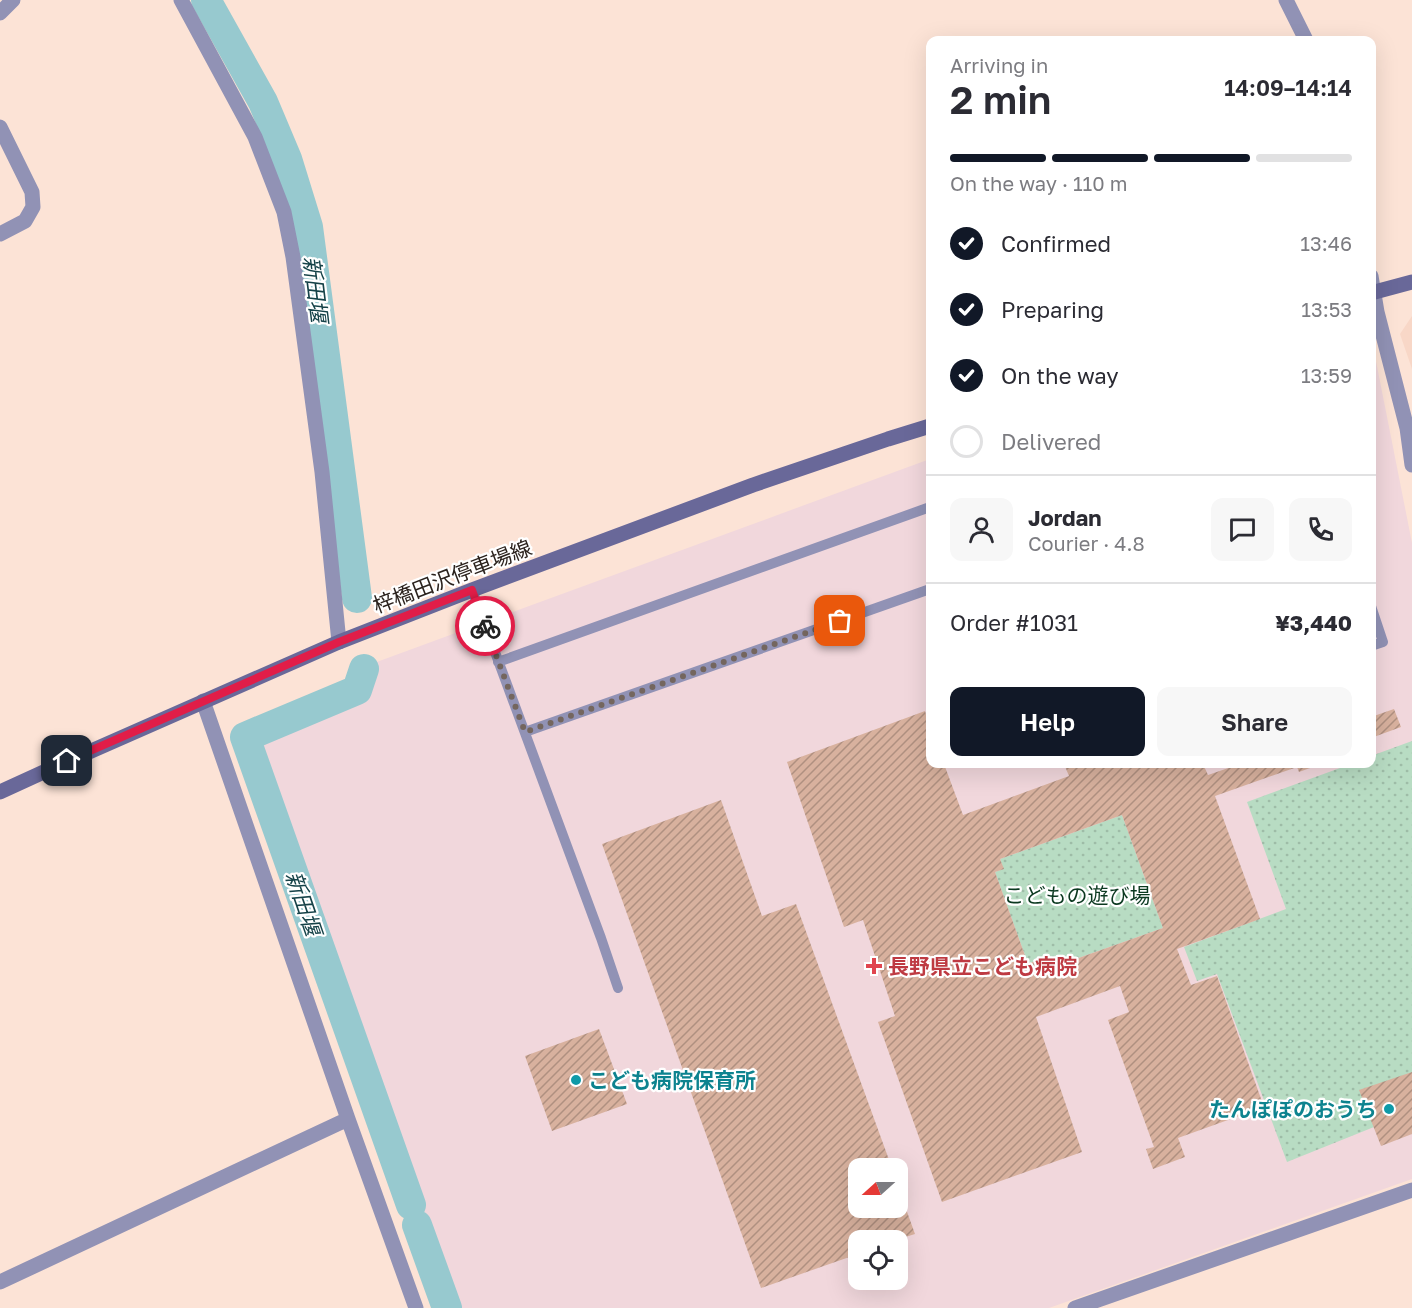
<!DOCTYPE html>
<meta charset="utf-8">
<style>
body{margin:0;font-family:"Golos Text","Noto Sans JP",sans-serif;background:#f7f7f7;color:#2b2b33;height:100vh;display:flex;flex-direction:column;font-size:22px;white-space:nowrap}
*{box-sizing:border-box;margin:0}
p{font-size:20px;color:#7c7c81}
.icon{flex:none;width:33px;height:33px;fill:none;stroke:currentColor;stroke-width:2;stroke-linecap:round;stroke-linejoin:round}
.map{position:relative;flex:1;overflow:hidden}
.drawer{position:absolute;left:926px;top:36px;width:450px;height:732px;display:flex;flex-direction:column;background:#fff;border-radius:12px;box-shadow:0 6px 24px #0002}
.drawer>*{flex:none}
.needle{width:39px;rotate:249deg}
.fabs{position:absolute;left:848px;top:1158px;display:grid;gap:12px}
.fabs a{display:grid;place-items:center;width:60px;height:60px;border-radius:12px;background:#fff;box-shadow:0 6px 24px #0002;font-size:30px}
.pin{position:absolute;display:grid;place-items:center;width:51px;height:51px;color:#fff;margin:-26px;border-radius:12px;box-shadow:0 3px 9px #0006}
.courier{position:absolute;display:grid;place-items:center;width:60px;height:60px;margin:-30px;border:4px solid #e11d48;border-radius:50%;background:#fff;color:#222;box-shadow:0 2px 8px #0007}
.overview em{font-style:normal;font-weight:600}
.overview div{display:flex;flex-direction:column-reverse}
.overview{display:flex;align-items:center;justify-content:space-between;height:102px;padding:0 24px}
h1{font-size:39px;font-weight:600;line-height:45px}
.bar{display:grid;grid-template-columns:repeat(4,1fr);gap:9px 6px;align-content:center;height:72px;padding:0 24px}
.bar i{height:8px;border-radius:4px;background:#e1e1e2}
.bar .active{background:#111827}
.bar p{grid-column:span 4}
.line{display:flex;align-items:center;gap:15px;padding:0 24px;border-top:2px solid #e1e1e2}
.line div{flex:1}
.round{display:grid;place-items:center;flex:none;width:63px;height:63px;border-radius:12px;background:#f7f7f7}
ol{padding:0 24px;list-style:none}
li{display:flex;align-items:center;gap:18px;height:66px}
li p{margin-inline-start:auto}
li .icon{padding:6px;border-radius:50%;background:#111827;color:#fff;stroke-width:4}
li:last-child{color:#7c7c81}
li i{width:33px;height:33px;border:3px solid #e1e1e2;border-radius:50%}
.primary-button{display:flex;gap:12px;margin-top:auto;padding:12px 24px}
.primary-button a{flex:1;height:69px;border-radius:12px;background:#111827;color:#fff;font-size:24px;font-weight:600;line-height:69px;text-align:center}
.primary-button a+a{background:#f7f7f7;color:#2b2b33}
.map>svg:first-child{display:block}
.built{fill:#f8d7c7}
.medical{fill:#f1d7dc;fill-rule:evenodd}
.green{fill:url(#green-dots)}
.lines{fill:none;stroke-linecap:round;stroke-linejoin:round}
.canal{stroke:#97c9cf;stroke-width:30}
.building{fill:url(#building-hatch);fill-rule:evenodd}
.service{stroke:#9192b5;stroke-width:10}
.minor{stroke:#9192b5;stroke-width:15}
.secondary{stroke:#696899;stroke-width:15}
.done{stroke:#74665e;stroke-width:6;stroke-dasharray:0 10.8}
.route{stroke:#e11d48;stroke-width:8}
.health-dot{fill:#e0444e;stroke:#fff;stroke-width:2}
.culture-dot{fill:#0f9aa8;stroke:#fff;stroke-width:2}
.labels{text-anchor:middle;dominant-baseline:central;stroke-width:4.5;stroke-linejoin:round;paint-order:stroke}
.street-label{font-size:21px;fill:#2b221d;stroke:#fff}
.park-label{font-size:21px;fill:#0b3920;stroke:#fff}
.health-label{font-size:21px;font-weight:bold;fill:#be3a42;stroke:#fff;text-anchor:start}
.culture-label{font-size:21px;font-weight:bold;fill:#0d838f;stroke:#fff;text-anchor:start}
.water-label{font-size:22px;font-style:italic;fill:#154248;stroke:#fff}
</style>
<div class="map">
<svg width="1412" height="1308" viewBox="0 0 1412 1308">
<defs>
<pattern id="green-dots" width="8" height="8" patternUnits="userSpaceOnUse" patternTransform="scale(1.5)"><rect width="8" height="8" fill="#b8dcc3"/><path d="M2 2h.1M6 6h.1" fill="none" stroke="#9ebca7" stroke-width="1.8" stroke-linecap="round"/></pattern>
<pattern id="building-hatch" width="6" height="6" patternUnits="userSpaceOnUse" patternTransform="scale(1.5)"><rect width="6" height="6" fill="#d8b19e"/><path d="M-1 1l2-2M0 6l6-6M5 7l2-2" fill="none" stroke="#af9080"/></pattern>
</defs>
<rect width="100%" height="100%" fill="#fce3d6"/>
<path class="built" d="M 1412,316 L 1412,369 L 1400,334 Z"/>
<path class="medical" d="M 1371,336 L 1412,543 L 1412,1179 L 1049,1308 L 456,1308 L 260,751 L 260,738 L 370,690 L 374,663 L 930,459 L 930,764 L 1371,764 ZM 858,1168 L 897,1168 L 897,1208 L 858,1208 ZM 858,1240 L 897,1240 L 897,1280 L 858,1280 Z"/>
<path class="green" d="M 1412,741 L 1412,1072 L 1374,1127 L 1287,1162 L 1217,974 L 1197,981 L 1184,947 L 1286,909 L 1247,802 L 1351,764 L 1371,764 L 1371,756 Z
M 1122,815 L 1163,928 L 1042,971 L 1038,960 L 1028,964 L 995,872 L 1003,869 L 1000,859 Z"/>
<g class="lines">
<path class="canal" d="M 206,0 L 263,102 L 287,159 L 308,227 L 357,598
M 364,669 L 357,690 L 245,737 L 411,1205
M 417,1225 L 447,1308"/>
</g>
<path class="building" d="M 1394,709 L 1401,727 L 1371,738 L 1371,717 Z
M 925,711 L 928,721 L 930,720 L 930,764 L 944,764 L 963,815 L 1069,776 L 1064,764 L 1203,764 L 1208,775 L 1240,764 L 1321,764 L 1299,772 L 1297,767 L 1215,796 L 1260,919 L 1177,949 L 1191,985 L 1217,976 L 1264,1107 L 1178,1138 L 1185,1157 L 1153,1169 L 1146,1149 L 1154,1147 L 1108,1020 L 1129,1012 L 1120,986 L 1036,1017 L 1082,1152 L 942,1202 L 878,1022 L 895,1016 L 863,920 L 844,927 L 787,762 ZM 1122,815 L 1163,928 L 1042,971 L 1038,960 L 1028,964 L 995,872 L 1004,869 L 1000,859 Z
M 721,800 L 762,916 L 796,904 L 892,1168 L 858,1168 L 858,1208 L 897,1208 L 897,1184 L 915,1234 L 896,1240 L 858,1240 L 858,1254 L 761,1288 L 602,844 Z
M 599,1029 L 627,1104 L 552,1131 L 525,1056 Z
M 1412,1072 L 1412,1134 L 1381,1146 L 1359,1090 Z"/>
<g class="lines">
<path class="service" d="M 472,590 L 601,938 L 618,988
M 1371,606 L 1383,642 L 1371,646
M 498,662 L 930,507
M 525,732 L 930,589"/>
<path class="minor" d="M 181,0 L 255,137 L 284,212 L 293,257 L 322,472 L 339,642
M 1286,0 L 1306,40
M 0,13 L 13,0
M 0,127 L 32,192 L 33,207 L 25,221 L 0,234
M 1371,276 L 1377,312 L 1407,428 L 1412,465
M 203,701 L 348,1119 L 416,1308
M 0,1282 L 348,1119
M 1075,1308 L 1412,1190"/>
<path class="secondary" d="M 1371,293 L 1412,282
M 0,792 L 48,770 L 339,642 L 472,590 L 753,485 L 888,439 L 930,426"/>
</g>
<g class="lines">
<path class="done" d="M 485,626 L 525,732 L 840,621"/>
<path class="route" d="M 67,761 L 339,642 L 472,590 L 485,626"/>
</g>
<path class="health-dot" d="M871 957h6v6h6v6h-6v6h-6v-6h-6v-6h6z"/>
<g class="culture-dot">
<circle cx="576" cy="1080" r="6"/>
<circle cx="1389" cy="1109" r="6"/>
</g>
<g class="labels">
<g class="street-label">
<text transform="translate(452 576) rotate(-21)">梓橋田沢停車場線</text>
</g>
<g class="park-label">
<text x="1077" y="895">こどもの遊び場</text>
</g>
<g class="health-label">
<text x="888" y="966">長野県立こども病院</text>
</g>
<g class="culture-label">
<text x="588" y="1080">こども病院保育所</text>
<text x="1377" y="1109" text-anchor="end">たんぽぽのおうち</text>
</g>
<g class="water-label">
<text transform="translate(316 289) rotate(83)">新田堰</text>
<text transform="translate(304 903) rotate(71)">新田堰</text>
</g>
</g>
</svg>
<div class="fabs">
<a><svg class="needle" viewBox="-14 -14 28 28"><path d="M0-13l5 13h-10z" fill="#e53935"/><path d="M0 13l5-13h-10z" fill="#7c7c81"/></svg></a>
<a><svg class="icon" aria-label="locate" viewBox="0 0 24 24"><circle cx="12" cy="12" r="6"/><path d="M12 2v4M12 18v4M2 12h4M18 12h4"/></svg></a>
</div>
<div class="pin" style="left:840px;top:621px;background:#ea580c"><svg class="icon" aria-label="bag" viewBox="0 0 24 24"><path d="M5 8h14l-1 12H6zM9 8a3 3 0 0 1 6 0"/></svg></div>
<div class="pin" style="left:67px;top:761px;background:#1f2937"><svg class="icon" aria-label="home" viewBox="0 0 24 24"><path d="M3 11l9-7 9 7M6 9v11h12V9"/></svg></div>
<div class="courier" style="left:485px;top:626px"><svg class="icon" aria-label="bike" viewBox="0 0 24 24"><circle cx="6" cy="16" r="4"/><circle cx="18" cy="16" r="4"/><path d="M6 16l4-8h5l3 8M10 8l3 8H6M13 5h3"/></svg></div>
<section class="drawer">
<div class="overview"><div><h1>2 min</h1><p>Arriving in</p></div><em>14:09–14:14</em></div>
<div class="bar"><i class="active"></i><i class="active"></i><i class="active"></i><i></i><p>On the way · 110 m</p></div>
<ol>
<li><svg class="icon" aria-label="check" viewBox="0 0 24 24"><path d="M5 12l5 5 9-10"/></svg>Confirmed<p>13:46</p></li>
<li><svg class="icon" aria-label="check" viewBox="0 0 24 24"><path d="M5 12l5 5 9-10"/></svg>Preparing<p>13:53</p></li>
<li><svg class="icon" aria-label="check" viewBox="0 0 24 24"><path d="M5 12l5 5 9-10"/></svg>On the way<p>13:59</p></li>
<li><i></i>Delivered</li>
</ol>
<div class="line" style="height:108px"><a class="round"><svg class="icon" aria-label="person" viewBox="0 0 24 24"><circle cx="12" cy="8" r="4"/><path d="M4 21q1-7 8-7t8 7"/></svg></a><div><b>Jordan</b><p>Courier · 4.8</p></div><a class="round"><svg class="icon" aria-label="chat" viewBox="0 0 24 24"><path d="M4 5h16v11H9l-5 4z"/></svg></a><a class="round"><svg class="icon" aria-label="phone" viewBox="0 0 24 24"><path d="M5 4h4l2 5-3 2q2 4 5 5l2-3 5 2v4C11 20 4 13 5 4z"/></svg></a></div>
<div class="line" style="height:78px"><div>Order #1031</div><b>¥3,440</b></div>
<div class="primary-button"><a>Help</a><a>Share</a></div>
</section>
</div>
